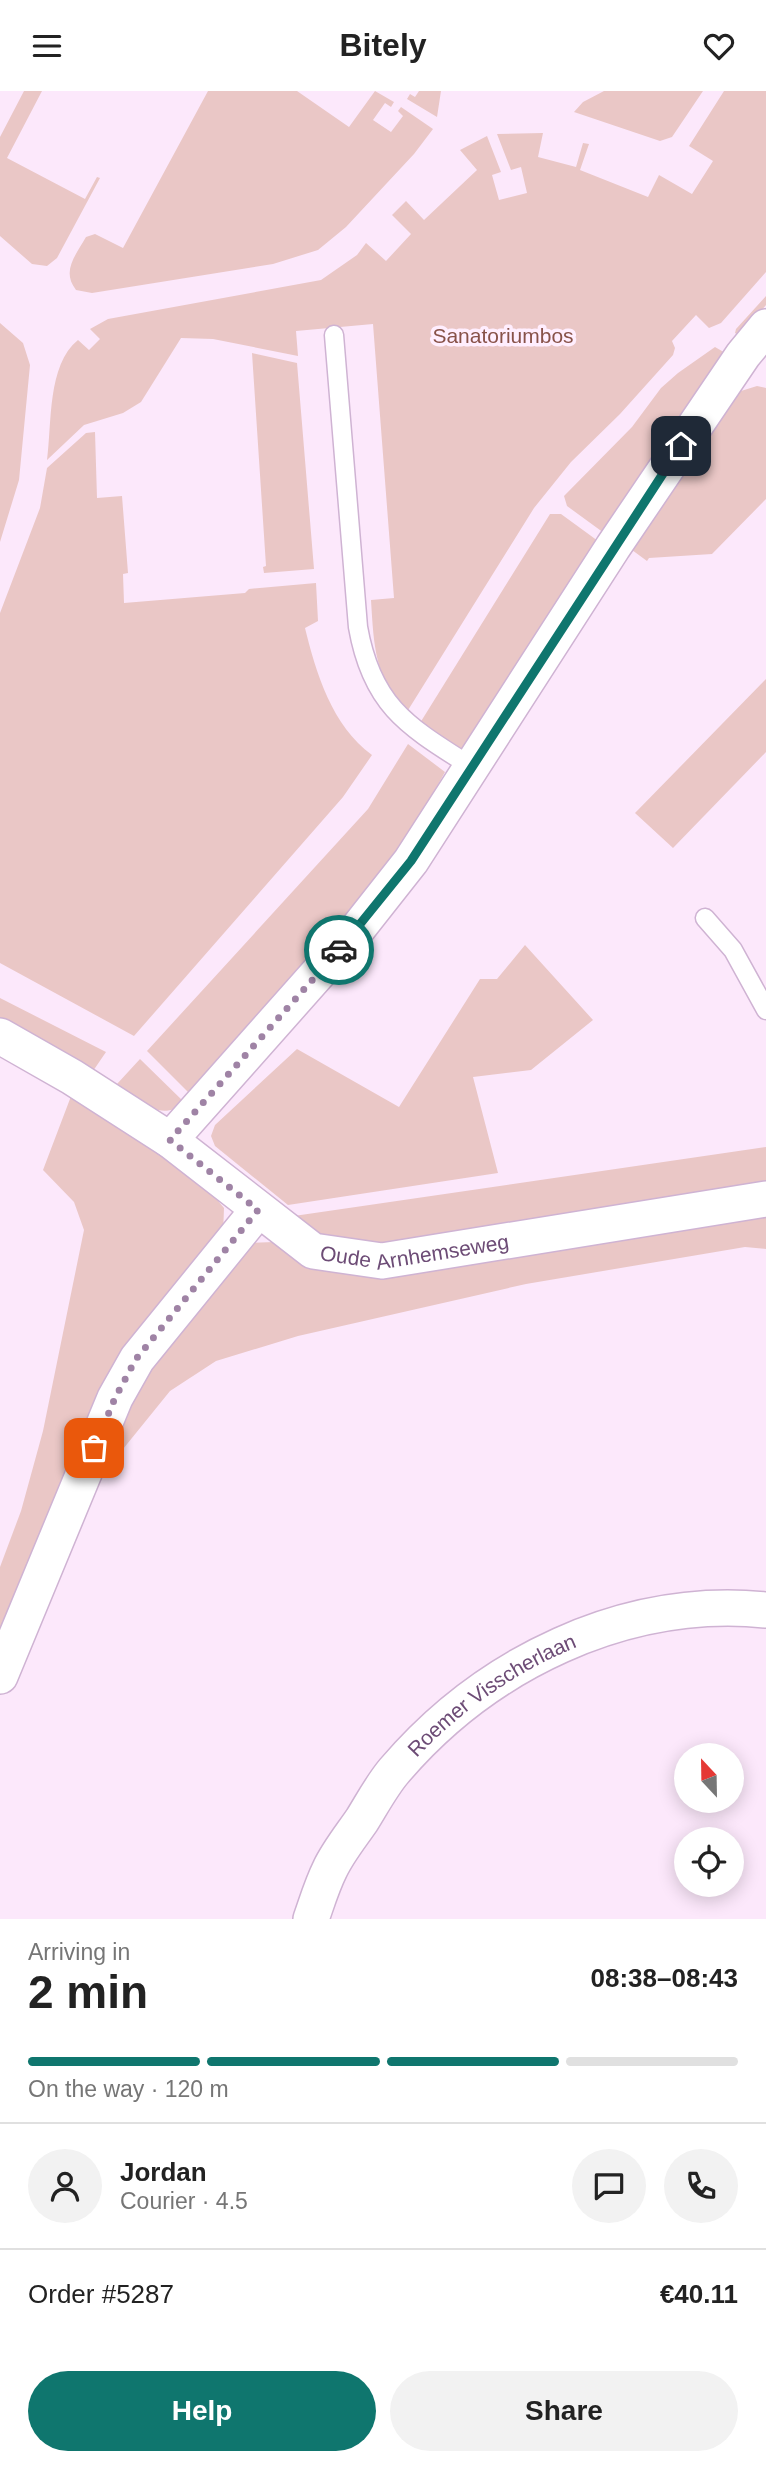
<!DOCTYPE html>
<meta charset="utf-8">
<style>
body{margin:0;font-family:Arial,sans-serif;background:#f2f2f2;color:#222;height:100vh;display:flex;flex-direction:column;font-size:26px;white-space:nowrap}
*{box-sizing:border-box;margin:0}
p{font-size:23px;color:#767676}
.icon{flex:none;width:38px;height:38px;fill:none;stroke:currentColor;stroke-width:2;stroke-linecap:round;stroke-linejoin:round}
.map{position:relative;height:1828px;overflow:hidden}
.side{display:flex;flex-direction:column;background:#fff;flex:1}
.side>*{flex:none}
.needle{width:46px;rotate:338deg}
.fabs{position:absolute;left:674px;top:1652px;display:grid;gap:14px}
.fabs a{display:grid;place-items:center;width:70px;height:70px;border-radius:50%;background:#fff;box-shadow:0 4px 18px #0003;font-size:35px}
.pin{position:absolute;display:grid;place-items:center;width:60px;height:60px;color:#fff;margin:-30px;border-radius:14px;box-shadow:0 4px 10px #0006}
.courier{position:absolute;display:grid;place-items:center;width:70px;height:70px;margin:-35px;border:5px solid #0f766e;border-radius:50%;background:#fff;color:#222;box-shadow:0 2px 9px #0007}
.summary em{font-style:normal;font-weight:800}
.summary div{display:flex;flex-direction:column-reverse}
.summary{display:flex;align-items:center;justify-content:space-between;height:119px;padding:0 28px}
h1{font-size:46px;font-weight:800;line-height:52px}
.bar{display:grid;grid-template-columns:repeat(4,1fr);gap:10px 7px;align-content:center;height:84px;padding:0 28px}
.bar i{height:9px;border-radius:5px;background:#e0e0e0}
.bar .current{background:#0f766e}
.bar p{grid-column:span 4}
.line{display:flex;align-items:center;gap:18px;padding:0 28px;border-top:2px solid #e0e0e0}
.line div{flex:1}
.round{display:grid;place-items:center;flex:none;width:74px;height:74px;border-radius:37px;background:#f2f2f2}
.cta{display:flex;gap:14px;margin-top:auto;padding:14px 28px}
.cta a{flex:1;height:80px;border-radius:42px;background:#0f766e;color:#fff;font-size:28px;font-weight:800;line-height:80px;text-align:center}
.cta a+a{background:#f2f2f2;color:#222}
header{display:flex;justify-content:space-between;align-items:center;height:91px;padding:0 28px;background:#fff;font-size:32px;font-weight:800}
.map>svg:first-child{display:block}
.green{fill:#eac7c6}
.lines{fill:none;stroke-linecap:round;stroke-linejoin:round}
.lane-casing{stroke:#cfb3d3;stroke-width:21}
.street-casing{stroke:#cfb3d3;stroke-width:38}
.lane{stroke:#fff;stroke-width:18}
.street{stroke:#fff;stroke-width:35}
.done{stroke:#9f83a5;stroke-width:7;stroke-dasharray:0 12.6}
.route{stroke:#0f766e;stroke-width:9}
.labels{text-anchor:middle;dominant-baseline:central;stroke-width:7;stroke-linejoin:round;paint-order:stroke}
.park-label{font-size:21px;fill:#885249;stroke:#ffeefe}
.street-label{font-size:21px;fill:#6d4c76;stroke:#ffeefe}
</style>
<header><svg class="icon" aria-label="menu" viewBox="0 0 24 24"><path d="M4 6h16M4 12h16M4 18h16"/></svg>Bitely<svg class="icon" aria-label="heart" viewBox="0 0 24 24"><path d="M12 20l-8-8c-3-5 5-10 8-4 3-6 11-1 8 4z"/></svg></header>
<div class="map">
<svg width="766" height="1828" viewBox="0 0 766 1828">
<rect width="100%" height="100%" fill="#fce8fb"/>
<path class="green" d="M 24,0 L 42,0 L 7,67 L 85,108 L 97,86 L 100,87 L 57,167 L 47,175 L 32,173 L 0,145 L 0,46 Z
M 208,0 L 297,0 L 349,36 L 375,0 L 394,11 L 391,16 L 385,12 L 373,29 L 391,41 L 403,25 L 398,20 L 401,16 L 433,38 L 414,63 L 346,136 L 318,159 L 273,173 L 92,202 L 76,199 C 61,180 76,164 86,146 L 95,143 L 123,157 Z
M 419,0 L 441,0 L 437,26 L 407,8 L 410,3 L 415,6 Z
M 604,0 L 703,0 L 672,46 L 660,50 L 574,21 L 583,11 Z
M 724,0 L 766,0 L 766,181 L 721,232 L 709,237 L 696,224 L 672,250 L 675,257 L 673,264 L 620,323 L 571,371 L 534,417 L 405,624 C 375,583 374,558 371,509 L 394,507 L 373,233 L 296,240 L 298,265 L 213,248 L 181,247 L 141,311 L 123,322 L 84,334 L 47,369 C 52,333 47,274 78,249 L 89,259 L 100,248 L 90,238 L 108,228 L 321,189 L 357,164 L 366,152 L 386,170 L 411,143 L 392,124 L 406,110 L 424,129 L 477,79 L 460,59 L 487,45 L 501,81 L 492,84 L 499,109 L 527,102 L 521,76 L 511,79 L 497,43 L 543,42 L 538,66 L 576,76 L 583,52 L 589,53 L 580,79 L 648,106 L 659,84 L 692,103 L 713,70 L 689,55 Z
M 766,205 L 766,214 L 740,245 L 735,242 L 736,238 Z
M 0,232 L 23,252 L 30,274 L 19,389 L 0,451 Z
M 715,256 L 727,263 L 604,442 L 567,415 L 564,405 L 632,336 L 661,297 L 678,282 Z
M 252,262 L 297,272 L 314,478 L 264,482 L 263,476 L 266,475 Z
M 757,295 L 766,297 L 766,408 L 712,463 L 649,467 L 647,470 L 632,459 L 734,307 L 741,300 Z
M 95,341 L 97,407 L 122,405 L 128,482 L 123,483 L 124,512 L 245,502 L 249,498 L 316,492 L 318,530 L 305,537 C 316,582 332,635 372,664 L 343,706 L 134,945 L 0,872 L 0,522 L 40,417 L 47,377 L 86,342 Z
M 550,423 L 561,423 L 598,450 L 463,661 L 420,632 Z
M 766,588 L 766,661 L 673,757 L 635,722 Z
M 408,653 L 445,681 L 397,767 L 191,1004 L 147,960 L 368,718 Z
M 525,854 L 593,929 L 531,979 L 473,986 L 498,1082 L 288,1114 L 215,1055 L 211,1045 L 215,1034 L 297,958 L 399,1016 L 480,888 L 497,888 Z
M 0,907 L 106,961 L 93,980 L 0,932 Z
M 140,968 L 185,1012 C 159,1032 139,1009 117,993 Z
M 73,1000 L 208,1098 L 224,1117 L 223,1144 L 0,1549 L 0,1476 L 21,1420 L 43,1340 L 84,1139 L 74,1111 L 43,1079 Z
M 766,1056 L 766,1094 L 381,1155 C 347,1150 314,1149 287,1126 Z
M 766,1121 L 766,1158 L 745,1156 L 526,1193 L 298,1245 L 216,1270 L 170,1300 L 119,1363 L 104,1356 L 130,1302 L 250,1152 L 274,1151 L 320,1176 Z"/>
<g class="lines">
<g class="lane-casing">
<path id="lane" d="M 334,244 L 358,536 C 372,616 409,636 472,676
M 705,827 L 733,859 L 766,919"/>
</g>
<g class="street-casing">
<g id="street">
<path id="s1" d="M 0,945 L 72,986 L 170,1049 L 313,1160 L 382,1170 L 766,1108"/>
<path d="M 170,1049 L 359,836 L 411,770 L 613,456 L 743,264 L 766,236"/>
<path d="M 0,1585 L 115,1307 L 137,1268 L 258,1119"/>
<path id="s2" d="M 311,1828 C 317,1811 322,1794 330,1778 C 338,1761 351,1745 362,1729 C 372,1713 382,1694 394,1680 C 485,1573 624,1505 766,1519"/>
</g>
</g>
<use href="#lane" class="lane"/>
<use href="#street" class="street"/>
</g>
<g class="lines">
<path class="done" d="M 94,1357 L 115,1307 L 136,1268 L 258,1119 L 170,1049 L 339,859"/>
<path class="route" d="M 339,859 L 411,770 L 681,355"/>
</g>
<g class="labels">
<g class="park-label">
<text x="503" y="244">Sanatoriumbos</text>
</g>
<g class="street-label">
<text stroke="none"><textPath href="#s1" startOffset="483">Oude Arnhemseweg</textPath></text>
<text stroke="none"><textPath href="#s2" startOffset="296">Roemer Visscherlaan</textPath></text>
</g>
</g>
</svg>
<div class="fabs">
<a><svg class="needle" viewBox="-14 -14 28 28"><path d="M0-13l5 13h-10z" fill="#e53935"/><path d="M0 13l5-13h-10z" fill="#767676"/></svg></a>
<a><svg class="icon" aria-label="locate" viewBox="0 0 24 24"><circle cx="12" cy="12" r="6"/><path d="M12 2v4M12 18v4M2 12h4M18 12h4"/></svg></a>
</div>
<div class="pin" style="left:94px;top:1357px;background:#ea580c"><svg class="icon" aria-label="bag" viewBox="0 0 24 24"><path d="M5 8h14l-1 12H6zM9 8a3 3 0 0 1 6 0"/></svg></div>
<div class="pin" style="left:681px;top:355px;background:#1f2937"><svg class="icon" aria-label="home" viewBox="0 0 24 24"><path d="M3 11l9-7 9 7M6 9v11h12V9"/></svg></div>
<div class="courier" style="left:339px;top:859px"><svg class="icon" aria-label="car" viewBox="0 0 24 24"><path d="M5 17H2v-5l4-1 3-4h7l3 4 3 1v5h-3M9 17h6M6 11h13"/><circle cx="7" cy="17" r="2"/><circle cx="17" cy="17" r="2"/></svg></div>
</div>
<section class="side">
<div class="summary"><div><h1>2 min</h1><p>Arriving in</p></div><em>08:38–08:43</em></div>
<div class="bar"><i class="current"></i><i class="current"></i><i class="current"></i><i></i><p>On the way · 120 m</p></div>
<div class="line" style="height:126px"><a class="round"><svg class="icon" aria-label="person" viewBox="0 0 24 24"><circle cx="12" cy="8" r="4"/><path d="M4 21q1-7 8-7t8 7"/></svg></a><div><b>Jordan</b><p>Courier · 4.5</p></div><a class="round"><svg class="icon" aria-label="chat" viewBox="0 0 24 24"><path d="M4 5h16v11H9l-5 4z"/></svg></a><a class="round"><svg class="icon" aria-label="phone" viewBox="0 0 24 24"><path d="M5 4h4l2 5-3 2q2 4 5 5l2-3 5 2v4C11 20 4 13 5 4z"/></svg></a></div>
<div class="line" style="height:91px"><div>Order #5287</div><b>€40.11</b></div>
<div class="cta"><a>Help</a><a>Share</a></div>
</section>
